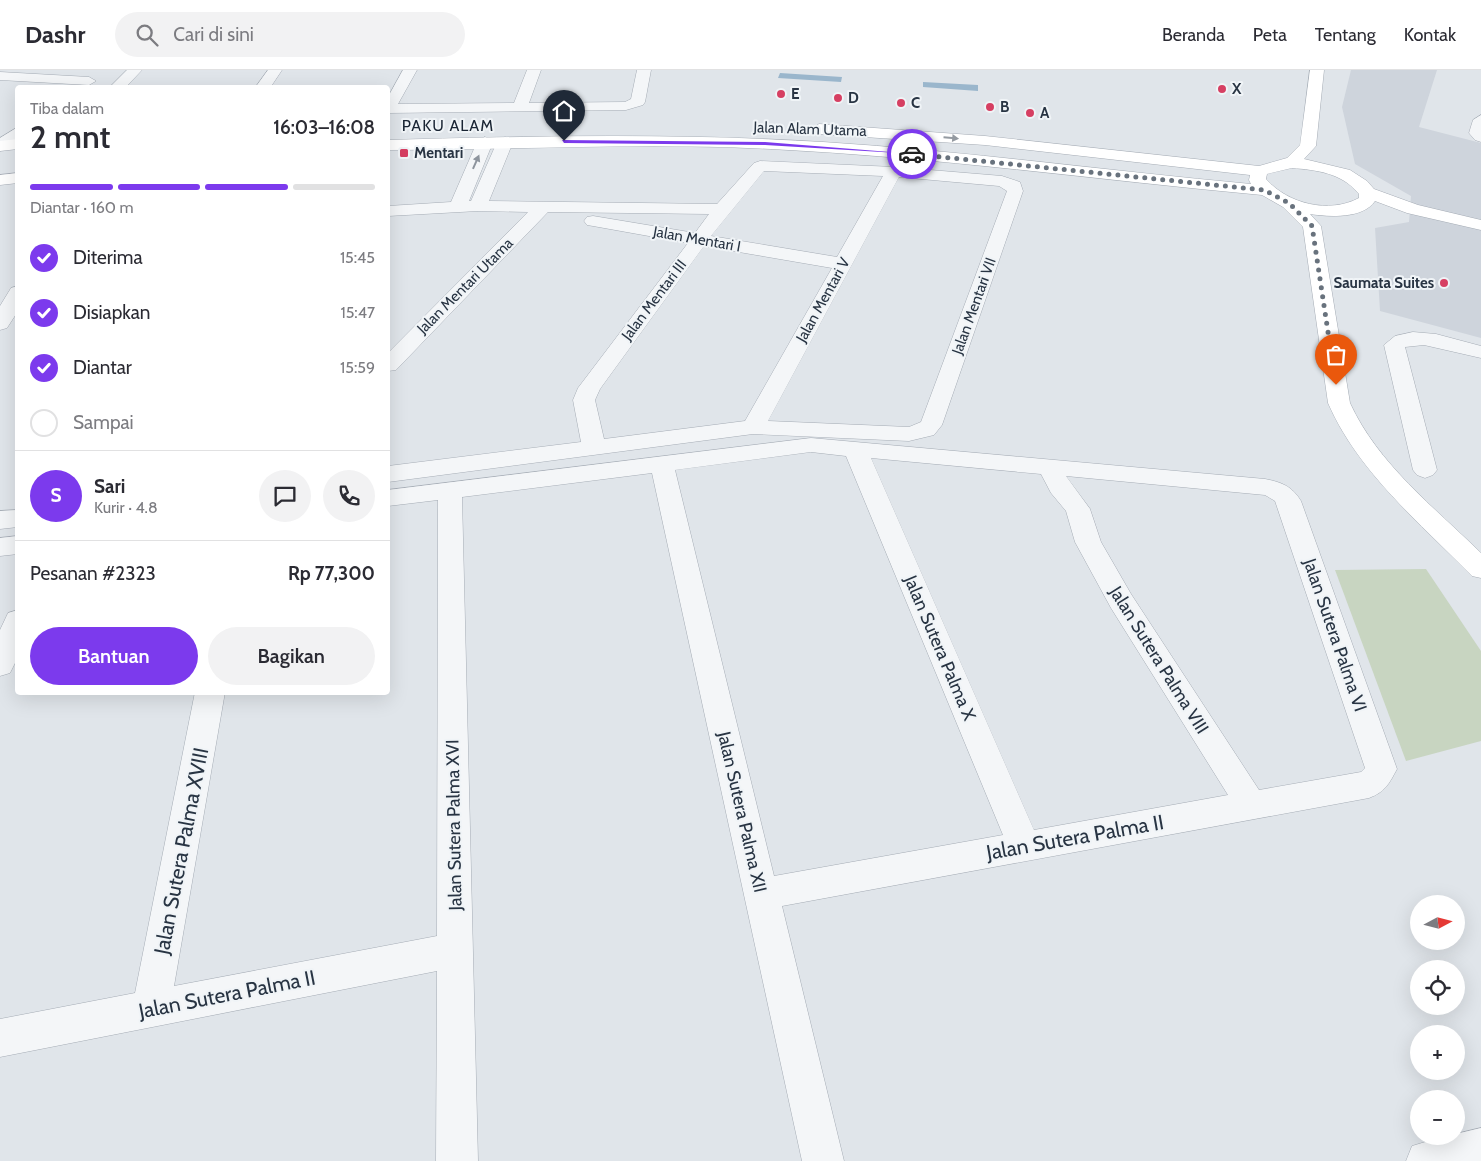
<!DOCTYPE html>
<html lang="id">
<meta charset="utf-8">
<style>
body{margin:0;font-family:Cabin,sans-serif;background:#f2f2f3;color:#2b2b33;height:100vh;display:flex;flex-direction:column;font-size:19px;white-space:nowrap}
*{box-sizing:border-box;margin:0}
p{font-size:16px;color:#7c7c81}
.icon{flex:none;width:28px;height:28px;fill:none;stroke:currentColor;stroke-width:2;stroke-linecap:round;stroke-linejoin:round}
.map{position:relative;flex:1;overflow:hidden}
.side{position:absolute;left:15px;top:15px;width:375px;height:610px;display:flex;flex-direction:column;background:#fff;border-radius:5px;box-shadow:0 5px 20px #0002}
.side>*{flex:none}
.needle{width:32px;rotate:83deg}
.tools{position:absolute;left:1410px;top:825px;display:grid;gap:10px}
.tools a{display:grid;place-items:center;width:55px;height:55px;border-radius:50%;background:#fff;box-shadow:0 5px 20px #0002;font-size:25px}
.pin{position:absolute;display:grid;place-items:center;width:42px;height:42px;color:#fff;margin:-51px -21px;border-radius:50% 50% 50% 0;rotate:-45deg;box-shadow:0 0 5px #0007}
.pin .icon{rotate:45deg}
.courier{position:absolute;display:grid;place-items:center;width:50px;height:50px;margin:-25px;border:4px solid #7c3aed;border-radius:50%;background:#fff;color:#222;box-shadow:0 1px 6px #0007}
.overview em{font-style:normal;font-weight:600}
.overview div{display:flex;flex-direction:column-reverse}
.overview{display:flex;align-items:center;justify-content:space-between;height:85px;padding:0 15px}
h1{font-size:32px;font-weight:600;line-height:38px}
.bar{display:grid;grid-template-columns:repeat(4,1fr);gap:8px 5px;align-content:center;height:60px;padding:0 15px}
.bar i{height:6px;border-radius:4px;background:#e1e1e2}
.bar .selected{background:#7c3aed}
.bar p{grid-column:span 4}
.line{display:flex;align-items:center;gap:12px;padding:0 15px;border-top:1px solid #e1e1e2}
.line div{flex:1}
.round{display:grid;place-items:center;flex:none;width:52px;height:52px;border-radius:26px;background:#f2f2f3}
ol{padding:0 15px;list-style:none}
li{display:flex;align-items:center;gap:15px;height:55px}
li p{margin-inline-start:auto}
li .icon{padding:5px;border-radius:50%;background:#7c3aed;color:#fff;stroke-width:4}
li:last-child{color:#7c7c81}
li i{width:28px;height:28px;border:2px solid #e1e1e2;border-radius:50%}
.button{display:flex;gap:10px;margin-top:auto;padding:10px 15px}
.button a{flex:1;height:58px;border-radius:30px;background:#7c3aed;color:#fff;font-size:20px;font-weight:600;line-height:58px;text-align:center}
.button a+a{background:#f2f2f3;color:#2b2b33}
header{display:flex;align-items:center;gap:30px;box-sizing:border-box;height:70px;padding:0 25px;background:#fff;border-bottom:1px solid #e1e1e2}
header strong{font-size:24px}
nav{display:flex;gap:28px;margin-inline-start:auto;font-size:18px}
.search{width:350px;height:45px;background:#f2f2f3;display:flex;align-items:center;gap:12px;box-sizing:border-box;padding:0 18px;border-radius:28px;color:#7c7c81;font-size:19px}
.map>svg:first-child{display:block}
.built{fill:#ced4dc}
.green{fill:#c8d5c1}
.water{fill:#9ab6cc}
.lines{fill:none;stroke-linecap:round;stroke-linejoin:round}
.street-casing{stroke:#a5acb5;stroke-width:1}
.secondary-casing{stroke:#a5acb5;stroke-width:1}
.street{fill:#f4f6f8;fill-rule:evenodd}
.secondary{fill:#fff;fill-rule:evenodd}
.oneway{fill:#949aa1}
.oneway2{fill:#8e959e}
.route{fill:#7c3aed}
.done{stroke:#68727d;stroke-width:5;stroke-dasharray:0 9}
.poi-dot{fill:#d63f62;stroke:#f0f4f7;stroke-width:2}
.labels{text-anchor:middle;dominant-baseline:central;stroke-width:4;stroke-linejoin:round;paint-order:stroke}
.far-poi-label{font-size:15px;font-weight:bold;fill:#283443;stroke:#f0f4f7;text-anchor:start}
.far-street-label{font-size:15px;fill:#283443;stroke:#f0f4f7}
.far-quarter-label{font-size:16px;letter-spacing:1px;fill:#1a2534;stroke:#f0f4f7}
.street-label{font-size:18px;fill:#283443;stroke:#f0f4f7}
.near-street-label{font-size:21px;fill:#283443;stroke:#f0f4f7}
</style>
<header>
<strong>Dashr</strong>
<div class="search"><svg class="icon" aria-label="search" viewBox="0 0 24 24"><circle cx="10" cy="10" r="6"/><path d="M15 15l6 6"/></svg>Cari di sini</div>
<nav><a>Beranda</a><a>Peta</a><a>Tentang</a><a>Kontak</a></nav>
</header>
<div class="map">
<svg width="1481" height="1091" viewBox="0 0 1481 1091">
<rect width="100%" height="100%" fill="#e0e5ea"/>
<path class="built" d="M 1351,0 L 1437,0 L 1419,57 L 1481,73 L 1481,268 L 1380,241 L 1375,158 L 1409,152 L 1411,126 L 1355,94 L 1342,37 Z"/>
<path class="green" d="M 1426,499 L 1481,581 L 1481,671 L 1406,691 L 1335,500 Z"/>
<path class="water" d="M 780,3 L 842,7 L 841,12 L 778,8 Z
M 923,12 L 978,15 L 978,21 L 923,17 Z"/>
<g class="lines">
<g class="street-casing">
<path id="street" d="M 127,0 L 142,0 L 125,18 L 109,18 Z
M 268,0 L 282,0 L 270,18 L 255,18 Z
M 403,0 L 417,0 L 398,34 L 514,33 L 527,0 L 541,0 L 529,33 L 625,32 L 631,29 L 637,0 L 651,0 L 645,32 L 643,35 L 626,40 L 388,43 L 388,27 Z
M 0,2 L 89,7 L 96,11 L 89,15 L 0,10 Z
M 1481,45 L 1481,72 L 1475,70 L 1469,63 L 1473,50 Z
M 18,57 L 18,70 L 0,81 L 0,68 Z
M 485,67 L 493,72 L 469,131 L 471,131 L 497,72 L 505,67 L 513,72 L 489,131 L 717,134 L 754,93 L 760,91 L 894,97 L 1002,106 L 1020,112 L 1023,121 L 942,355 L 934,365 L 909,371 L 753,364 L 388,412 L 388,396 L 581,372 L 573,330 L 578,318 L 688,173 L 593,156 L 587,155 L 584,151 L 587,147 L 593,146 L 695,163 L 709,144 L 548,142 L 396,300 L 388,301 L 388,283 L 528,142 L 478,141 L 388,146 L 388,136 L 451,132 L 477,72 ZM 764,101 L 883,106 L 837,187 L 711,166 ZM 899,107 L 999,116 L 1007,121 L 921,352 L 909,357 L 768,351 ZM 704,176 L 832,198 L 745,351 L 604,369 L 595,330 L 600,319 Z
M 18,216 L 18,241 L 7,258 L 0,260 L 0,236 L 11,218 Z
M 1413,262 L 1436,264 L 1481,276 L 1481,288 L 1424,275 L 1405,277 L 1437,400 L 1433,405 L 1425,408 L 1417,405 L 1413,400 L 1384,275 L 1395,266 Z
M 811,368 L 1265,409 C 1281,412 1292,416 1301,431 L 1397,699 C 1389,714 1385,722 1369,728 L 782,836 L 844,1091 L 802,1091 L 652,403 L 462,427 L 478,1091 L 436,1091 L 437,901 L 0,987 L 0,949 L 135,923 L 195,622 L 225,622 L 174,916 L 437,866 L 438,430 L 388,436 L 388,420 ZM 811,382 L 846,386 L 1003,765 L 774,806 L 675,400 ZM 871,388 L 1041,404 L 1051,423 L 1066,441 L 1075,472 L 1111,538 L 1228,725 L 1034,760 ZM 1066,406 L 1265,425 L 1275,431 L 1365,698 L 1361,702 L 1259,720 L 1131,524 L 1101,472 L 1090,439 Z
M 18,440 L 18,457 L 0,459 L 0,441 Z
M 18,466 L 18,484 L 0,486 L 0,468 Z
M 18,540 L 18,587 L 10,603 L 0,606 L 0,560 L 8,543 Z
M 1481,1058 L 1481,1091 L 1406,1091 L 1412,1076 L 1445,1066 L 1456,1066 L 1456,1064 Z"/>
</g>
<g class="secondary-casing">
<path id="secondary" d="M 1310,0 L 1324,0 L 1316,76 L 1304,89 L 1350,100 L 1367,111 L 1374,119 L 1418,135 L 1481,150 L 1481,160 L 1407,143 L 1375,131 C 1363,149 1329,147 1310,144 L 1321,156 L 1350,333 C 1378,394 1434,437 1481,483 L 1481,508 L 1472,506 C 1420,453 1358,402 1328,333 L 1303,157 L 1283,137 L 1262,125 C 1098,110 935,87 771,79 C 643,72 515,80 388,80 L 388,70 C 533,66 678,63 823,72 C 966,81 1108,101 1251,114 L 1249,110 L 1250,105 L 985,75 L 819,64 L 811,59 L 819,54 L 985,66 L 1259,96 L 1287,88 L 1300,75 ZM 1292,98 C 1317,100 1342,103 1359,124 L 1359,128 C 1329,144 1288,134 1266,109 L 1267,104 Z
M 18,69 L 18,79 L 0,81 L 0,71 Z
M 18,103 L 18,113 L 0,115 L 0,105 Z"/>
</g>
<use href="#street" class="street"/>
<use href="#secondary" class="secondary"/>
</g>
<defs><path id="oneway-solid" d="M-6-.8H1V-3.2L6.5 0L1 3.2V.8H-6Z" transform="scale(1.25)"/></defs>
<use class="oneway" href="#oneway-solid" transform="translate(951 68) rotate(5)"/>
<use class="oneway2" href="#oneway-solid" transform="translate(476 92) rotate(-66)"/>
<path class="route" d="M 562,70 L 765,72 L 915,84 L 765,75 L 564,73 Z"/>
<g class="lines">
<path class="done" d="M 912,84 L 1264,120 L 1289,133 L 1312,156 L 1336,315"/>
</g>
<g class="poi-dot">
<circle cx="1222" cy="19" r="5"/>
<circle cx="781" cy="24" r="5"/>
<circle cx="838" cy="28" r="5"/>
<circle cx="901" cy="33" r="5"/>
<circle cx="990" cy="37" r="5"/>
<circle cx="1030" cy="43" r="5"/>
<rect x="399" y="78" width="10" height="10" rx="2.5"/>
<circle cx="1444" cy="213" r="5"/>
</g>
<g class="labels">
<g class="far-poi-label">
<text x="1232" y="19">X</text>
<text x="791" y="24">E</text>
<text x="848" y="28">D</text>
<text x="911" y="33">C</text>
<text x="1000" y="37">B</text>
<text x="1040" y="43">A</text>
<text x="414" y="83">Mentari</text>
<text x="1434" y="213" text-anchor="end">Saumata Suites</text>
</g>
<g class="far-street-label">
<text transform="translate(810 59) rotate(2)">Jalan Alam Utama</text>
<text transform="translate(697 169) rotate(10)">Jalan Mentari I</text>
<text transform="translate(465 216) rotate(-45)">Jalan Mentari Utama</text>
<text transform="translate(654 230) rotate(-53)">Jalan Mentari III</text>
<text transform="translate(823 230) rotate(-61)">Jalan Mentari V</text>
<text transform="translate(974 236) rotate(-70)">Jalan Mentari VII</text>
</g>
<g class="far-quarter-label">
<text x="448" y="55">PAKU ALAM</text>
</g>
<g class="street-label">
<text transform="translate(1335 565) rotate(71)">Jalan Sutera Palma VI</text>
<text transform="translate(940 578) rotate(67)">Jalan Sutera Palma X</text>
<text transform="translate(1159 590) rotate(58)">Jalan Sutera Palma VIII</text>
<text transform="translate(742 742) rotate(77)">Jalan Sutera Palma XII</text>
<text transform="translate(454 755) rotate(-91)">Jalan Sutera Palma XVI</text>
</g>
<g class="near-street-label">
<text transform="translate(1075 767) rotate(-10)">Jalan Sutera Palma II</text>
<text transform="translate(181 781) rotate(-79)">Jalan Sutera Palma XVIII</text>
<text transform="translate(227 924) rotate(-11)">Jalan Sutera Palma II</text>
</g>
</g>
</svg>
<div class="tools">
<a><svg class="needle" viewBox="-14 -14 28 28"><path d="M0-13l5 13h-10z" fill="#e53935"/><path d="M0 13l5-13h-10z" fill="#7c7c81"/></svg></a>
<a><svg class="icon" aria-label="locate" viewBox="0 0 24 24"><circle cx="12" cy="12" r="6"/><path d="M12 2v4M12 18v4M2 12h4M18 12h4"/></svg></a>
<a>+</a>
<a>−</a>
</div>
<div class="pin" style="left:1336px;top:315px;background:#ea580c"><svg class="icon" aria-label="bag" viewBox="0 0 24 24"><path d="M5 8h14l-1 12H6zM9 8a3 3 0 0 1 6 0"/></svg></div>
<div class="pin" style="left:564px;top:71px;background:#1f2937"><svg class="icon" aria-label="home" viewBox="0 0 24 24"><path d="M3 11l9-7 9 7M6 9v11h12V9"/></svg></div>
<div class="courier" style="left:912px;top:84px"><svg class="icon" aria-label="car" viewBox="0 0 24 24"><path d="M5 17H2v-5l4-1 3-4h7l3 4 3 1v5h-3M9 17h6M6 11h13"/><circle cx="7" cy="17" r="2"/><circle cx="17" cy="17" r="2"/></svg></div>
<section class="side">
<div class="overview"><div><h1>2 mnt</h1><p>Tiba dalam</p></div><em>16:03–16:08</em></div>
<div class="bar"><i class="selected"></i><i class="selected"></i><i class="selected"></i><i></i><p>Diantar · 160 m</p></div>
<ol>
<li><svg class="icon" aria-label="check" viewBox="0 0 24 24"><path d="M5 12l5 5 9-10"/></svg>Diterima<p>15:45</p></li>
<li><svg class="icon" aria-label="check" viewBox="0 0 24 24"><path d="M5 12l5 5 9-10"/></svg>Disiapkan<p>15:47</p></li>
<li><svg class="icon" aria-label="check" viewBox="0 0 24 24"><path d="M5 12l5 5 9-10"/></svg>Diantar<p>15:59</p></li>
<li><i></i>Sampai</li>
</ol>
<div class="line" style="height:90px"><b class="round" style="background:#7c3aed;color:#fff">S</b><div><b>Sari</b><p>Kurir · 4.8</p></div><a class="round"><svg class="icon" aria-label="chat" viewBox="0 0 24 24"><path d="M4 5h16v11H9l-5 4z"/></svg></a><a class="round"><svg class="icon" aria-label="phone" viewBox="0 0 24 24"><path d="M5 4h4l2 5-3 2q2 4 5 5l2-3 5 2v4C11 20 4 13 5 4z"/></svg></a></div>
<div class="line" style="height:65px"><div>Pesanan #2323</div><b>Rp 77,300</b></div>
<div class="button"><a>Bantuan</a><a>Bagikan</a></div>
</section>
</div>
